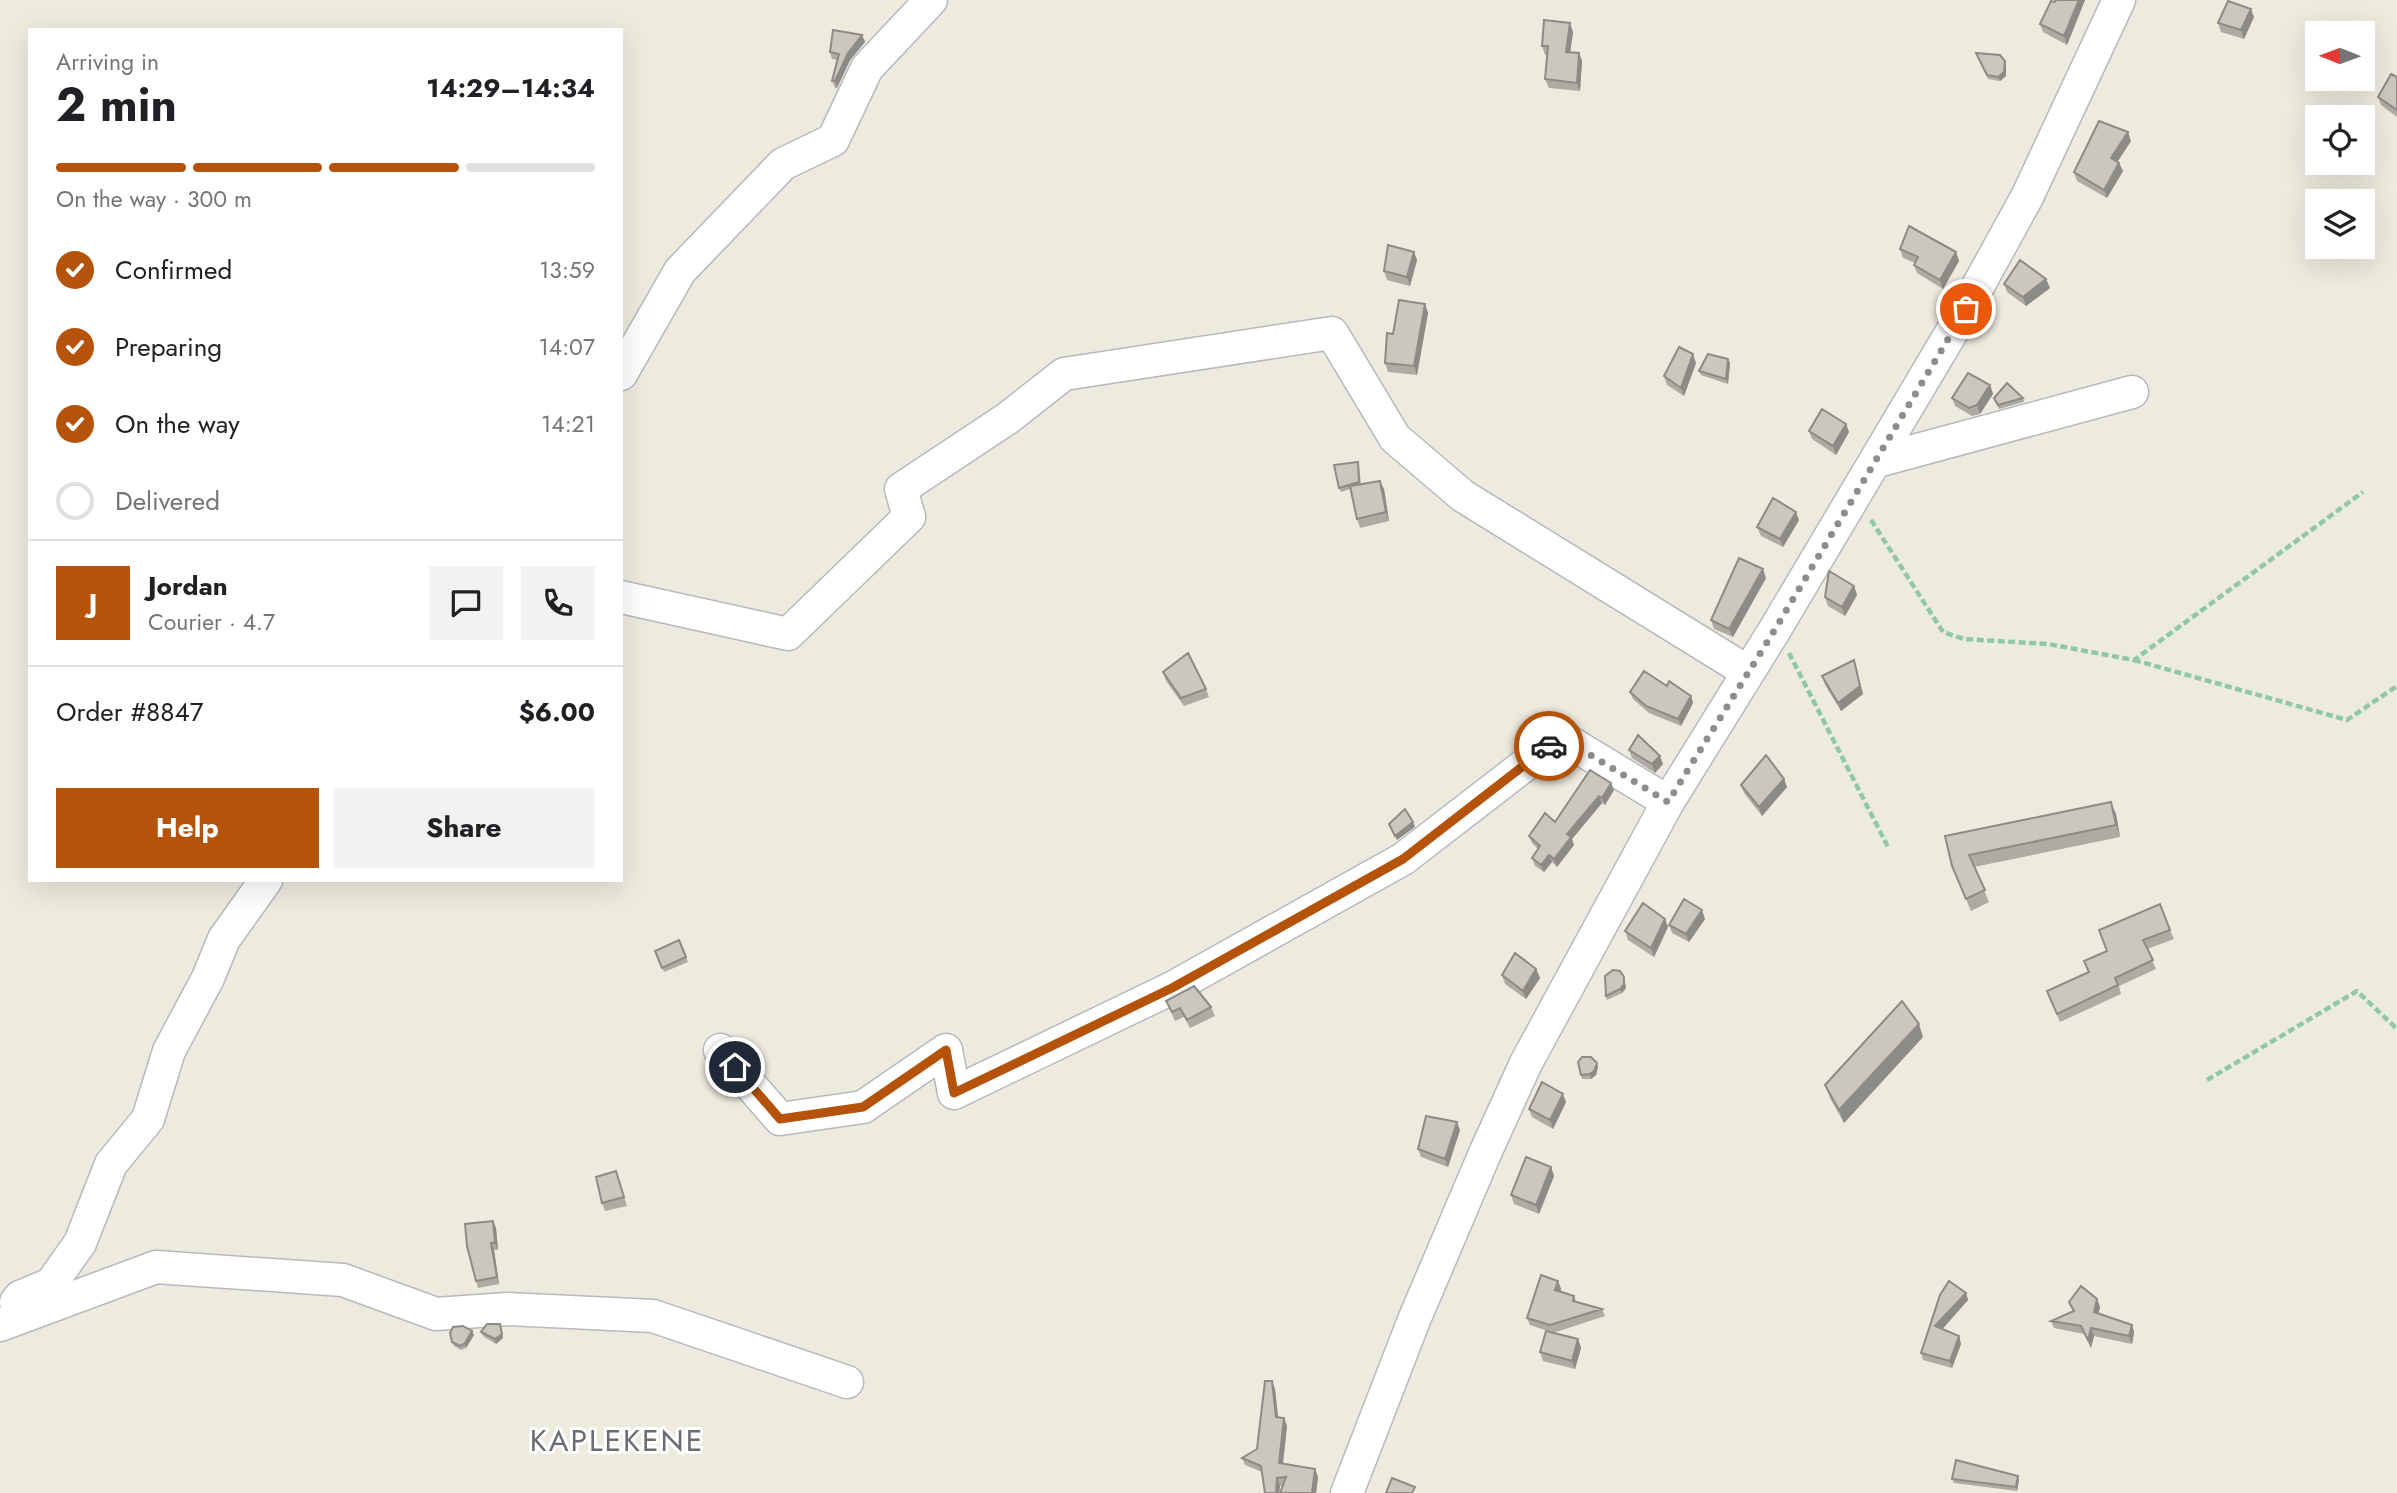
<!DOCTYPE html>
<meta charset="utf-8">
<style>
body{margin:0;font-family:Jost,sans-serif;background:#f2f2f2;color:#202124;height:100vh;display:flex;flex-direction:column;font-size:26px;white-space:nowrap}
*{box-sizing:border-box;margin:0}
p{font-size:23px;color:#757577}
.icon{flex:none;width:38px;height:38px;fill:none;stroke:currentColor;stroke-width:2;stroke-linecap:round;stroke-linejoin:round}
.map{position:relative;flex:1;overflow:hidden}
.drawer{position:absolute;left:28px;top:28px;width:595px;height:854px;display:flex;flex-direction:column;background:#fff;border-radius:0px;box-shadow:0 7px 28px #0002}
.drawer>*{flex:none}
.needle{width:46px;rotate:271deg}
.fabs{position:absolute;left:2305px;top:21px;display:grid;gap:14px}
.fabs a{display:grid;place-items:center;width:70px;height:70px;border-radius:0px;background:#fff;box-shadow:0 7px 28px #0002;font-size:35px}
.pin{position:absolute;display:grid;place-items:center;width:60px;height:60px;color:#fff;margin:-30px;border:4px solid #fff;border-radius:50%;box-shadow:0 2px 7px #0007}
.courier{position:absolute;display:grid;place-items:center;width:70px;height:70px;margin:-35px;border:5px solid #b45309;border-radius:50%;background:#fff;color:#222;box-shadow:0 2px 9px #0007}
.overview em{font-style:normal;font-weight:700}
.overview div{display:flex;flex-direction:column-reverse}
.overview{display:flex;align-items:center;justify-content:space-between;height:119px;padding:0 28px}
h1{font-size:46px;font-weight:700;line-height:52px}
.bar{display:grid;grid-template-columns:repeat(4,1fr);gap:10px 7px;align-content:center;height:84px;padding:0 28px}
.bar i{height:9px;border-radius:5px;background:#e0e0e0}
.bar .current{background:#b45309}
.bar p{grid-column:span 4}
.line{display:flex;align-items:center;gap:18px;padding:0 28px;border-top:2px solid #e0e0e0}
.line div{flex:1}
.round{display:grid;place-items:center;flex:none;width:74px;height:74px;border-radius:0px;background:#f2f2f2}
ol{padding:0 28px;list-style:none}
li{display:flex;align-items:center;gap:21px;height:77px}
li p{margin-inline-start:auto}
li .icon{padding:7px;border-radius:50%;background:#b45309;color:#fff;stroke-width:4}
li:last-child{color:#757577}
li i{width:38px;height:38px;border:4px solid #e0e0e0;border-radius:50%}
.primary-button{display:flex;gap:14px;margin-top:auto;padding:14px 28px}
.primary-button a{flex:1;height:80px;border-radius:0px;background:#b45309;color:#fff;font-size:28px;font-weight:700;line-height:80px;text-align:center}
.primary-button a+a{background:#f2f2f2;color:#202124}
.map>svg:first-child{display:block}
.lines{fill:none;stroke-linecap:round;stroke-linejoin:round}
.minor-casing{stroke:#b7b9bf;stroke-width:35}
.path{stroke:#91c8a4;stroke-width:4.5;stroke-dasharray:7 3.5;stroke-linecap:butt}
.minor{stroke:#fff;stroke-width:32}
.wall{fill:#adaba3}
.shaded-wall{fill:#8d8b85}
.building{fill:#c9c7be;stroke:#8d8b85;stroke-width:2}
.done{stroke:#8c8d8d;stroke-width:7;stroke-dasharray:0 12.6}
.route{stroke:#b45309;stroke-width:9}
.labels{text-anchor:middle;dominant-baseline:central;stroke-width:6;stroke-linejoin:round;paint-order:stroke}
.quarter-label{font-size:30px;letter-spacing:2px;fill:#696d73;stroke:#fff}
</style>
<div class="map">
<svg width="2397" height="1493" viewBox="0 0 2397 1493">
<rect width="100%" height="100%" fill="#edeade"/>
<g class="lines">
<g class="minor-casing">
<path id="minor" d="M 621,374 L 680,271 L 783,164 L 833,140 L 867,68 L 931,0
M 1877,461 L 2132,392
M 621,597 L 788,634 L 909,517 L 901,489 L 1008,418 L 1064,374 L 1332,333 L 1395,438 L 1463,496 L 1748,672
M 720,1050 L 780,1119 L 863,1107 L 946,1050 L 954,1093 L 1172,988 L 1403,859 L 1561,737 L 1668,802
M 16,1302 L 20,1297 L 51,1284 L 80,1243 L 111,1164 L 148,1119 L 169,1051 L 208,978 L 224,939 L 266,880
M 0,1325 L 156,1267 L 343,1280 L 436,1314 L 507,1309 L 653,1316 L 847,1382
M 1347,1493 L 1414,1320 L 1486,1151 L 1526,1063 L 1668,802 L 1774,631 L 1966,308 L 2027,197 L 2119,0"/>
</g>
<path class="path" d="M 1871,520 L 1943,632 L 1964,639 L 2048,644 L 2134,660 L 2363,492
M 1789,653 L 1889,849
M 2134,660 L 2347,720 L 2397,686
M 2207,1080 L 2357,991 L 2397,1029"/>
<use href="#minor" class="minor"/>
</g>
<path class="wall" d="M 2056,0 L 2085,0 L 2067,45 L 2043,32 L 2040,24 Z
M 2254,17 L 2244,39 L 2221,32 L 2218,23 Z
M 1573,32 L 1570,52 L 1579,53 L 1582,61 L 1580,91 L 1549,88 L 1545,79 L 1547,55 L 1545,55 L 1542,46 Z
M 862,35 L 865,42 L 850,60 L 837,88 L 835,88 L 832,81 L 838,60 L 832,59 L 830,52 Z
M 1978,58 L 2006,65 L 2006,76 L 2000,81 L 1988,79 Z
M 2397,77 L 2397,117 L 2381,105 L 2378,97 Z
M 2131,141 L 2117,162 L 2119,163 L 2123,171 L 2107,198 L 2077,181 L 2074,172 Z
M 1900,249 L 1956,252 L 1959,261 L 1943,289 L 1917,273 L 1914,265 L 1915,263 L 1903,258 Z
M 1414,252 L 1417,260 L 1410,286 L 1387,280 L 1384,271 Z
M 2046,279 L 2050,288 L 2026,306 L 2007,292 L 2004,284 Z
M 1425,304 L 1428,313 L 1417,375 L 1388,372 L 1385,363 L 1393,334 Z
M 1728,359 L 1730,363 L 1728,384 L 1701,375 L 1699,371 Z
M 1696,363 L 1684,396 L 1667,385 L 1664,376 Z
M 1990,385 L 1993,394 L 1980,414 L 1972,416 L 1955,406 L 1952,398 Z
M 1994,398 L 2023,398 L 2024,402 L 1999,409 Z
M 1846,424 L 1849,432 L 1836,455 L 1812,439 L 1809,431 Z
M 1358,462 L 1359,466 L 1361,484 L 1384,489 L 1389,521 L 1360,528 L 1357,519 L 1350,489 L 1341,492 L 1339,488 Z
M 1799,520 L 1783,547 L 1761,536 L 1757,527 Z
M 1766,578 L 1733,637 L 1714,629 L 1711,620 Z
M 1854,586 L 1857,595 L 1845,616 L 1828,606 L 1825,597 Z
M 1854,660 L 1863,694 L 1841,711 L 1825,685 L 1822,676 Z
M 1163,672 L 1206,689 L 1209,697 L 1184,706 L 1166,681 Z
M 1667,686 L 1691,696 L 1693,703 L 1681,726 L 1649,713 L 1633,699 L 1630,692 Z
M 1629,750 L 1663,764 L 1655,773 L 1632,758 Z
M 1784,779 L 1787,787 L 1762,816 L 1744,793 L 1741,785 Z
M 1611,783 L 1614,790 L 1605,805 L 1602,803 L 1572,839 L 1574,845 L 1557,867 L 1552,862 L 1544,872 L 1535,866 L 1532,858 L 1538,849 L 1532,843 L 1529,836 L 1555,822 Z
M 2116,814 L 2120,837 L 1974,867 L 1989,902 L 1971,911 L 1952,866 L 1945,836 Z
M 1705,919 L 1689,942 L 1672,933 L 1669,925 Z
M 1668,927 L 1654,957 L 1628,940 L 1625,931 Z
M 2170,930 L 2174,939 L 2147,949 L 2156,969 L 2119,986 L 2121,994 L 2060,1022 L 2050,999 L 2089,972 L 2084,961 Z
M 679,940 L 688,962 L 664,972 L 655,951 Z
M 1536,969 L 1540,978 L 1526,999 L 1505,984 L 1502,975 Z
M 1624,977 L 1626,988 L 1622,993 L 1607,1000 L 1606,996 Z
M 1166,1001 L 1211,1007 L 1215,1016 L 1190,1028 L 1184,1017 L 1175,1021 Z
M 1923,1037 L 1844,1123 L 1830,1098 L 1825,1085 Z
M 1598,1067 L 1596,1075 L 1591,1079 L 1582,1079 L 1581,1075 Z
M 1566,1102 L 1553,1129 L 1532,1117 L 1529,1109 Z
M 1460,1130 L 1448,1167 L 1421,1157 L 1418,1149 Z
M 1551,1167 L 1554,1176 L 1539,1214 L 1514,1204 L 1511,1195 Z
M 616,1171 L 627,1206 L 605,1211 L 602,1203 Z
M 493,1221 L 496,1228 L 498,1250 L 494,1250 L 499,1284 L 478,1288 L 476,1281 Z
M 1558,1281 L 1561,1289 L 1560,1292 L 1574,1296 L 1576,1301 L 1602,1309 L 1605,1316 L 1553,1333 L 1578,1339 L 1581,1348 L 1575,1369 L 1543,1361 L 1540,1352 L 1548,1331 L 1530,1325 L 1527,1318 Z
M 1966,1293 L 1968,1300 L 1942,1329 L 1959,1336 L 1961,1344 L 1952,1368 L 1923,1360 L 1921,1353 Z
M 2097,1299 L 2100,1307 L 2098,1314 L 2132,1325 L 2134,1332 L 2132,1344 L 2094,1336 L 2091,1348 L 2084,1334 L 2054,1328 L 2051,1321 L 2073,1312 L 2069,1302 Z
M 500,1324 L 503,1338 L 496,1344 L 483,1336 L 481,1332 Z
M 474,1335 L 466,1348 L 461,1350 L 454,1346 L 452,1342 Z
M 1272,1381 L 1275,1389 L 1278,1418 L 1284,1418 L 1287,1426 L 1283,1464 L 1315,1469 L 1318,1477 L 1316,1493 L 1280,1493 L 1283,1486 L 1280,1486 L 1279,1493 L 1262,1472 L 1245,1465 L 1242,1458 L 1257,1449 Z
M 1952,1479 L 2019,1480 L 2017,1491 L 1954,1483 Z"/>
<path class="shaded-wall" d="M 2079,0 L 2085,0 L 2067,45 L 2064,36 Z
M 2251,9 L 2254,17 L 2244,39 L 2241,30 Z
M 1570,23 L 1573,32 L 1569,61 L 1566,52 Z
M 862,35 L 865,42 L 850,60 L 837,88 L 835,81 L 848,53 Z
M 1579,53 L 1582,61 L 1580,91 L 1577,83 Z
M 2005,61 L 2006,65 L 2006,76 L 2000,81 L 1998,77 Z
M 2128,132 L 2131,141 L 2114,167 L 2111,158 Z
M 2119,163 L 2123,171 L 2107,198 L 2104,190 Z
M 1414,252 L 1417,260 L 1410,286 L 1407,277 Z
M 1956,252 L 1959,261 L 1943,289 L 1940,280 Z
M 2046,279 L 2050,288 L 2026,306 L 2023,297 Z
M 1425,304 L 1428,313 L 1417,375 L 1414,366 Z
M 1693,354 L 1696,363 L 1684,396 L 1681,388 Z
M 1728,359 L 1730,363 L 1728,384 L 1726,379 Z
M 1990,385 L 1993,394 L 1980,414 L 1977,405 Z
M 1846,424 L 1849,432 L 1836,455 L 1833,446 Z
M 1380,481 L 1384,489 L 1389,521 L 1386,512 Z
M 1796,512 L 1799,520 L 1783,547 L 1780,539 Z
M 1763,569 L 1766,578 L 1733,637 L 1729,629 Z
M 1854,586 L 1857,595 L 1845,616 L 1842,607 Z
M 1854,660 L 1863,694 L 1841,711 L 1838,703 Z
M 1691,696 L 1693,703 L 1681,726 L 1678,719 Z
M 1660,756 L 1663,764 L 1655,773 L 1652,764 Z
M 1784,779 L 1787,787 L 1762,816 L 1759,807 Z
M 1611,783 L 1614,790 L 1605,805 L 1602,798 Z
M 1599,796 L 1602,803 L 1572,839 L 1574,845 L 1557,867 L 1554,859 L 1567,834 Z
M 2111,802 L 2116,814 L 2120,837 L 2116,825 Z
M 1413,822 L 1415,827 L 1397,840 L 1395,836 Z
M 1549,855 L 1552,862 L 1544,872 L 1541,865 Z
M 1702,910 L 1705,919 L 1689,942 L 1686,934 Z
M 1665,919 L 1668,927 L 1654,957 L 1651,948 Z
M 1536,969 L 1540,978 L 1526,999 L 1523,991 Z
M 1624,977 L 1626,988 L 1622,993 L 1620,989 Z
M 1919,1024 L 1923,1037 L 1844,1123 L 1839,1110 Z
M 1597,1063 L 1598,1067 L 1596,1075 L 1591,1079 L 1590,1074 Z
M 1563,1094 L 1566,1102 L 1553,1129 L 1550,1120 Z
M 1457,1122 L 1460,1130 L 1448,1167 L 1445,1159 Z
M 1551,1167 L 1554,1176 L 1539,1214 L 1536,1205 Z
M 493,1221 L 496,1228 L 498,1250 L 495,1243 Z
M 491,1243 L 494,1250 L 499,1284 L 497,1277 Z
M 1558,1281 L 1561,1289 L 1558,1298 L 1555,1290 Z
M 1966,1293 L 1968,1300 L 1938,1334 L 1935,1326 Z
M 2097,1299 L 2100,1307 L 2097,1320 L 2094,1312 Z
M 500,1324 L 503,1338 L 496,1344 L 495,1339 Z
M 2132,1325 L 2134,1332 L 2132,1344 L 2129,1336 Z
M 2091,1328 L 2094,1336 L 2091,1348 L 2088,1340 Z
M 472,1331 L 474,1335 L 466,1348 L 465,1343 Z
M 1959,1336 L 1961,1344 L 1952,1368 L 1950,1361 Z
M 1578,1339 L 1581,1348 L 1575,1369 L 1572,1361 Z
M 1272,1381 L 1275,1389 L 1279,1425 L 1276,1417 Z
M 1284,1418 L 1287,1426 L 1282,1471 L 1279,1463 Z
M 1315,1469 L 1318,1477 L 1316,1493 L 1312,1493 Z
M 2018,1476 L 2019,1480 L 2017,1491 L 2016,1487 Z
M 1277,1478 L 1280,1486 L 1279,1493 L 1276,1493 Z"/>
<path class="building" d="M 2056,0 L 2079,0 L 2064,36 L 2040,24 L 2051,1 L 2055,2 Z
M 2228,1 L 2251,9 L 2241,30 L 2218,23 Z
M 1544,20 L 1570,23 L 1566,52 L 1579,53 L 1577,83 L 1545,79 L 1548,46 L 1542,46 Z
M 833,30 L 862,35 L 848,53 L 835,81 L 832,81 L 839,54 L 830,52 Z
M 1976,53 L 2000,55 L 2005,61 L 2004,72 L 1998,77 L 1987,75 Z
M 2391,74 L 2397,77 L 2397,110 L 2378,97 Z
M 2099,121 L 2128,132 L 2111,158 L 2119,163 L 2104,190 L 2074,172 Z
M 1909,226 L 1956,252 L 1940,280 L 1914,265 L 1918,257 L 1900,249 Z
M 1388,245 L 1414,252 L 1407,277 L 1384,271 Z
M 2020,260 L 2046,279 L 2023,297 L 2004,284 Z
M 1399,300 L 1425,304 L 1414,366 L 1385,363 L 1387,333 L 1393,334 Z
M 1679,347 L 1693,354 L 1681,388 L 1664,376 Z
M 1708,354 L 1728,359 L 1726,379 L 1699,371 Z
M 1968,373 L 1990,385 L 1977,405 L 1969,408 L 1952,398 Z
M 2007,383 L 2023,398 L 1998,405 L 1994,398 Z
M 1822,409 L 1846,424 L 1833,446 L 1809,431 Z
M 1358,462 L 1359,482 L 1339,488 L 1334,465 Z
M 1380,481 L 1386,512 L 1357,519 L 1350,486 Z
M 1773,498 L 1796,512 L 1780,539 L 1757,527 Z
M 1739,558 L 1763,569 L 1729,629 L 1711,620 Z
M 1829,571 L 1854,586 L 1842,607 L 1825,597 Z
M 1188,653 L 1206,689 L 1181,698 L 1163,672 Z
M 1854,660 L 1860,686 L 1838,703 L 1822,676 Z
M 1644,671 L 1667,686 L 1669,681 L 1691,696 L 1678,719 L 1646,706 L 1630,692 Z
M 1638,735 L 1660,756 L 1652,764 L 1629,750 Z
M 1766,755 L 1784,779 L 1759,807 L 1741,785 Z
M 1590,770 L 1611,783 L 1602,798 L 1599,796 L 1567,834 L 1571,837 L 1554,859 L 1549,855 L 1541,865 L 1532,858 L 1540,846 L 1529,836 L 1545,813 L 1555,822 Z
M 2111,802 L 2116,825 L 1969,855 L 1985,890 L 1966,899 L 1952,866 L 1945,836 Z
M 1405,809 L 1413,822 L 1395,836 L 1389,824 Z
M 1684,899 L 1702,910 L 1686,934 L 1669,925 Z
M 1643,903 L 1665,919 L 1651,948 L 1625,931 Z
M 2160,904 L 2170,930 L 2143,940 L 2153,960 L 2115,978 L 2118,985 L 2057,1014 L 2047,991 L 2089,972 L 2084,961 L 2107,951 L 2099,930 Z
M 679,940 L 686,957 L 662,968 L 655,951 Z
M 1515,953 L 1536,969 L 1523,991 L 1502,975 Z
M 1613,970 L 1620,971 L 1624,977 L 1624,984 L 1620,989 L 1606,996 L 1605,976 Z
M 1194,986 L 1211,1007 L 1187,1020 L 1180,1008 L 1172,1012 L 1166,1001 Z
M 1902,1001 L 1919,1024 L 1839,1110 L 1825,1085 Z
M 1582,1057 L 1591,1057 L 1597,1063 L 1594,1071 L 1590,1074 L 1581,1075 L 1578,1062 Z
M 1542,1082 L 1563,1094 L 1550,1120 L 1529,1109 Z
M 1426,1116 L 1457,1122 L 1445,1159 L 1418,1149 Z
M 1526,1157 L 1551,1167 L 1536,1205 L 1511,1195 Z
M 616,1171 L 624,1197 L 602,1203 L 596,1177 Z
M 493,1221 L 495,1243 L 491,1243 L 497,1277 L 476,1281 L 467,1246 L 465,1224 Z
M 1541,1275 L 1558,1281 L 1555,1290 L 1574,1296 L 1573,1301 L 1602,1309 L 1550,1325 L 1527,1318 Z
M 1949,1281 L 1966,1293 L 1935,1326 L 1959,1336 L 1950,1361 L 1921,1353 L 1940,1295 Z
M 2081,1286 L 2097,1299 L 2094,1312 L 2132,1325 L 2129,1336 L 2091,1328 L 2088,1340 L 2081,1326 L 2051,1321 L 2074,1311 L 2069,1302 Z
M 487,1324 L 500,1324 L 502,1334 L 495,1339 L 481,1332 Z
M 463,1326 L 472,1331 L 465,1343 L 460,1346 L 452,1342 L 450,1333 L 453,1327 Z
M 1546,1331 L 1578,1339 L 1572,1361 L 1540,1352 Z
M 1265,1381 L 1272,1381 L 1276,1417 L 1284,1418 L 1279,1463 L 1315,1469 L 1312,1493 L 1280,1493 L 1286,1477 L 1277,1478 L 1276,1493 L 1265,1493 L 1261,1466 L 1242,1458 L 1257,1449 Z
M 1956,1460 L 2018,1476 L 2016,1487 L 1952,1479 Z
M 1392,1478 L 1415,1487 L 1412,1493 L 1386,1493 Z"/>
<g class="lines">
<path class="done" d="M 1549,746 L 1561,737 L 1668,802 L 1774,631 L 1966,309"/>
<path class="route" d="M 735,1067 L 780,1119 L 863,1107 L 946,1050 L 954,1093 L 1172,988 L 1403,859 L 1549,746"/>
</g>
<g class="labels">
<g class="quarter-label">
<text x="617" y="1440">KAPLEKENE</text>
</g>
</g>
</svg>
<div class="fabs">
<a><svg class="needle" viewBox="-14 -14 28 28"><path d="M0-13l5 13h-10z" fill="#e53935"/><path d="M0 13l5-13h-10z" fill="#757577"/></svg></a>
<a><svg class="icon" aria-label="locate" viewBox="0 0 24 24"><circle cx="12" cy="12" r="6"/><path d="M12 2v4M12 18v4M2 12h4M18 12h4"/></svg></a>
<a><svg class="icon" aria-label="layers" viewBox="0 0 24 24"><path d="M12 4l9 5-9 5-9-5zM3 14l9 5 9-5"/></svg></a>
</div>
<div class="pin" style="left:1966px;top:309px;background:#ea580c"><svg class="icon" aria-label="bag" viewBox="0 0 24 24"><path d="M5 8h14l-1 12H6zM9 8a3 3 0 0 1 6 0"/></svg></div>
<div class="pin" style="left:735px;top:1067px;background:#1f2937"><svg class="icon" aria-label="home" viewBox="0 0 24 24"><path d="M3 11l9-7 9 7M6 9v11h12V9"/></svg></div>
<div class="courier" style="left:1549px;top:746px"><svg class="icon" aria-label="car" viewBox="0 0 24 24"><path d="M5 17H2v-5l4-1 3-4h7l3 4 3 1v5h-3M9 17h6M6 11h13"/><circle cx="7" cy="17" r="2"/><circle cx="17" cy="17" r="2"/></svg></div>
<section class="drawer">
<div class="overview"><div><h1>2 min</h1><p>Arriving in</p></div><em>14:29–14:34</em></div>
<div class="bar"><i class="current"></i><i class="current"></i><i class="current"></i><i></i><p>On the way · 300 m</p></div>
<ol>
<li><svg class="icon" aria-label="check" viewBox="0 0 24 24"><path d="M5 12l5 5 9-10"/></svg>Confirmed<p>13:59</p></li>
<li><svg class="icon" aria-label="check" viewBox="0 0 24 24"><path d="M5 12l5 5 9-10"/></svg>Preparing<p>14:07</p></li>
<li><svg class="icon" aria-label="check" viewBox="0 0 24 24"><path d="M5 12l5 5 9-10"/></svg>On the way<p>14:21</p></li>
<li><i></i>Delivered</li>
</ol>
<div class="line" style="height:126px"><b class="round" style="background:#b45309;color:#fff">J</b><div><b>Jordan</b><p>Courier · 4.7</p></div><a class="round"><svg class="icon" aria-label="chat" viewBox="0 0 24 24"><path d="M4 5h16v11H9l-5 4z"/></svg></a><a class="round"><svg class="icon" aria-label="phone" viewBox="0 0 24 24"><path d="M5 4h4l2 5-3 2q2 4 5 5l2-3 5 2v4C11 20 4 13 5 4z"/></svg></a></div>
<div class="line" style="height:91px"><div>Order #8847</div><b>$6.00</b></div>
<div class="primary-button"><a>Help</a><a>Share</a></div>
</section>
</div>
